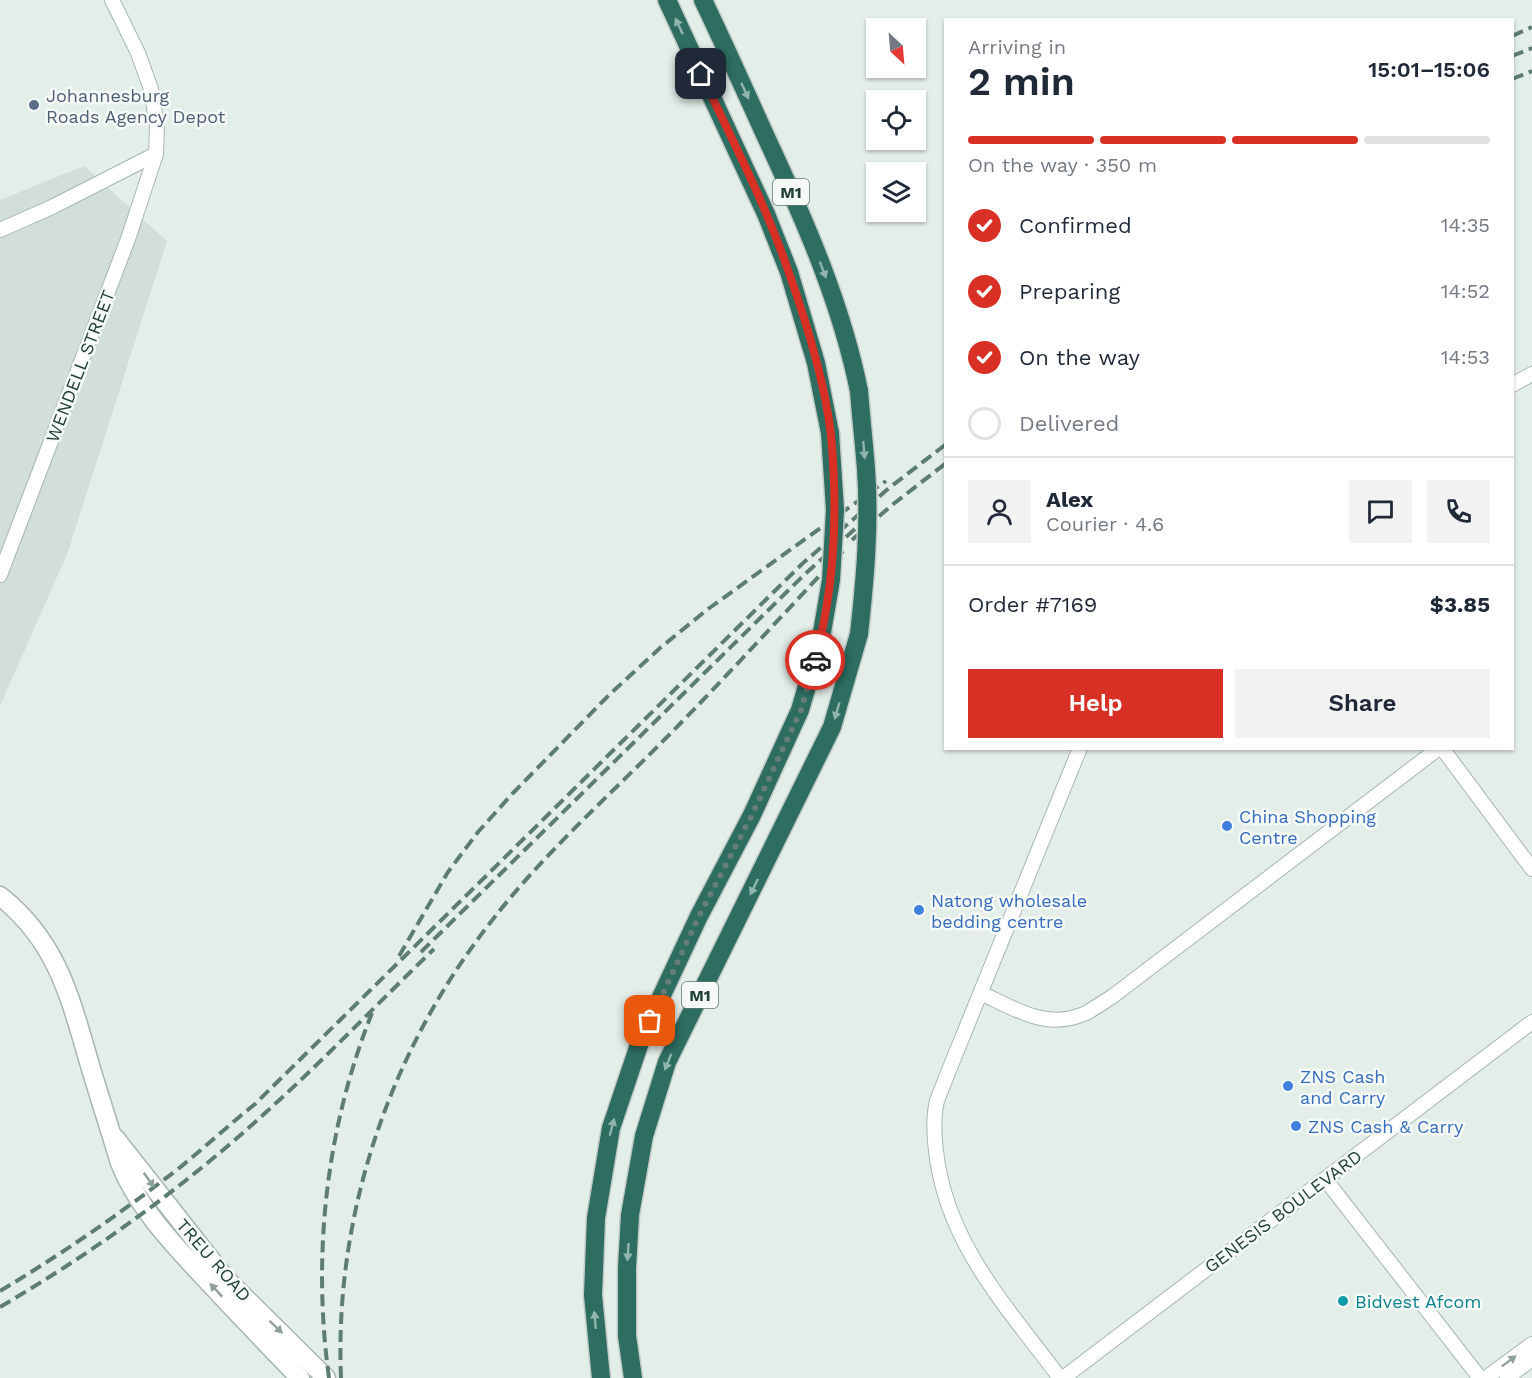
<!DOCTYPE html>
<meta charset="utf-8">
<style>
body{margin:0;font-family:"Work Sans",sans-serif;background:#f2f2f3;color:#1f2937;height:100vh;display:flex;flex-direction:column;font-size:22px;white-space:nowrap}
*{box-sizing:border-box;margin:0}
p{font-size:20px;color:#747a83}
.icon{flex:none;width:33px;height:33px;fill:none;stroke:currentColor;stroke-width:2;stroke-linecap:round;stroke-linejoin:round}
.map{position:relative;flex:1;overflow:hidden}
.sheet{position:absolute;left:944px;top:18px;width:570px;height:732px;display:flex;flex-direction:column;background:#fff;border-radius:0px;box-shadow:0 2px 4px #0004}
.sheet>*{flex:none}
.needle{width:39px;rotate:154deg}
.fabs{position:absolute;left:866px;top:18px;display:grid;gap:12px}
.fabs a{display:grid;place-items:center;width:60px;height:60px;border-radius:0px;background:#fff;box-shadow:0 2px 4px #0004;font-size:30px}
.pin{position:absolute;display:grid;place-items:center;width:51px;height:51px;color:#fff;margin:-26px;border-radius:12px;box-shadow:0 3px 9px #0006}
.courier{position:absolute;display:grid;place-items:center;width:60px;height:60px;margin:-30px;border:4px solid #d93025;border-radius:50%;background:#fff;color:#222;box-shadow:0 2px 8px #0007}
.summary em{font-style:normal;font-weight:600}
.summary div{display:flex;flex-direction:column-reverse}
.summary{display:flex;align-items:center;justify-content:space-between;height:102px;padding:0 24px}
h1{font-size:39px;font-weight:600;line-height:45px}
.bar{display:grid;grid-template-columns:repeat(4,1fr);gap:9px 6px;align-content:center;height:72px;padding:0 24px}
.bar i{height:8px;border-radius:4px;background:#e0e1e3}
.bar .selected{background:#d93025}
.bar p{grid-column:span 4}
.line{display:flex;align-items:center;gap:15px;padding:0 24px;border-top:2px solid #e0e1e3}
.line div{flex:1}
.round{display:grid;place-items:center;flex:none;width:63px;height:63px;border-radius:0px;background:#f2f2f3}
ol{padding:0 24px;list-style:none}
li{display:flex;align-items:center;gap:18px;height:66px}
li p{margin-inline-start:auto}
li .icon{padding:6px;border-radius:50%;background:#d93025;color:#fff;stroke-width:4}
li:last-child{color:#747a83}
li i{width:33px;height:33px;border:3px solid #e0e1e3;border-radius:50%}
.button{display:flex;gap:12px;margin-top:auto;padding:12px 24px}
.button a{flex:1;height:69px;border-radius:0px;background:#d93025;color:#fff;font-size:24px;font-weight:600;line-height:69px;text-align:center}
.button a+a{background:#f2f2f3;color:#1f2937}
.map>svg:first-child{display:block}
.built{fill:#d2ded8}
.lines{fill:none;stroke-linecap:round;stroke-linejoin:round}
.minor-casing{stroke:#a6b7b0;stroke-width:16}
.tertiary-casing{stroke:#a6b7b0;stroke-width:21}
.motorway-casing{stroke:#c1cac7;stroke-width:21}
.minor{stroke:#fff;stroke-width:14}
.tertiary{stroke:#fff;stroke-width:18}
.motorway{stroke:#2d6e60;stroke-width:18}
.rail{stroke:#5d7c73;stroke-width:4;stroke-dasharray:12 6;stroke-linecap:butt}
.motorway-bridge-casing{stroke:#c1cac7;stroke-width:21;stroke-linecap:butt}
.motorway-bridge{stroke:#2d6e60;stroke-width:18}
.oneway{fill:#91b4ac}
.oneway2{fill:#90a09c}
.done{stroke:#667e76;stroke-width:6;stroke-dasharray:0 10.8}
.route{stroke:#d93025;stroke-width:8}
.service-dot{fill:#5c6f8a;stroke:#f5faf7;stroke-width:2}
.shop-dot{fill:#3f7fe0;stroke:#f5faf7;stroke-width:2}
.culture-dot{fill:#0f9aa8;stroke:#f5faf7;stroke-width:2}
.labels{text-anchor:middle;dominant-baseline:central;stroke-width:5;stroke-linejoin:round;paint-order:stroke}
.shield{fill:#f5faf7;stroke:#617871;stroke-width:1.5}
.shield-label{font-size:16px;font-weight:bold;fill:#224138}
.service-label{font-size:18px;fill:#4e5e75;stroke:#f5faf7;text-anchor:start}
.street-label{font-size:18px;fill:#224138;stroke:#f5faf7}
.shop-label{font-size:18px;fill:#366cbe;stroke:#f5faf7;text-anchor:start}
.culture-label{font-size:18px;fill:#0d838f;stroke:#f5faf7;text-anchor:start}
</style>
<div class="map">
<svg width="1532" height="1378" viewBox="0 0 1532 1378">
<rect width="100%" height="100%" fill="#e4eee9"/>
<path class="built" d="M 84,166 L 167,241 L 68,552 L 0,706 L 0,200 Z"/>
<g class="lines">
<g class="minor-casing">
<path id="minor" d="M 0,230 L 52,207 L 156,154
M 1512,385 L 1532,374
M 0,575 L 128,239 L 156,154 L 157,126 L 151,89 L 138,53 L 112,0
M 1442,748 L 1532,869
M 981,993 C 1015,1009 1047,1031 1086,1013 C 1095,1008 1104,1002 1113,996 L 1439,748
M 1325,1179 L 1480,1378
M 1060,1378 C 1007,1307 946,1243 936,1151 C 934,1135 933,1117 937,1101 C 940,1092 944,1084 947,1075 L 1080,748
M 1063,1378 L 1532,1022
M 1486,1378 L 1532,1344
M 1507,1378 L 1532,1359"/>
</g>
<g class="tertiary-casing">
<path id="tertiary" d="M 0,896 C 57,941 70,997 89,1062 C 99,1096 110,1129 120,1163 C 139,1211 179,1250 214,1288 C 242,1318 271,1348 300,1378
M 115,1138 L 226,1279 L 326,1378"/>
</g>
<g class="motorway-casing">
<path id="motorway" d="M 667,0 L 766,214 L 789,272 L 816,363 L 830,433
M 703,0 C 727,50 749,100 772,150 C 808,228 842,307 859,391
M 601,1378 L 593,1295 L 596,1218 L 611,1128 L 640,1042 L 699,916 L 752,815 L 800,710 L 821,638
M 633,1378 L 627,1336 L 627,1268 L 630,1215 L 644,1136 L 667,1062 L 832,727 L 859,634"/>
</g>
<use href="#minor" class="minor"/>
<use href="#tertiary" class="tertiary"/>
<use href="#motorway" class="motorway"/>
<path class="rail" d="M 1512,36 L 1532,27
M 1512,56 L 1532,48
M 1512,79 L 1532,71
M 852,540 L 892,505 L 945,464
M 421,952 L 805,574 L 855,529
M 399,956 L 448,872 L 478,832 L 513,793 L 609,695 L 660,648 L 708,609 L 886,481
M 0,1291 C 62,1254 121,1213 178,1169 C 204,1148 229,1125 255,1104 L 802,564 L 889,488 L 945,445
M 0,1307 C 94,1252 184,1187 264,1114 C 323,1061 377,1004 434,949
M 329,1378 C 312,1255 326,1128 372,1013
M 341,1378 C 334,1215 390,1051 490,923 C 543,854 609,796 670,734 C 729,674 785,612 843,551"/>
<g class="motorway-bridge-casing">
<path id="motorway-bridge" d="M 859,391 C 861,417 864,443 866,469 C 870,524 865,580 859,634
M 821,638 L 831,580 L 835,510 L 830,433"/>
</g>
<use href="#motorway-bridge" class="motorway-bridge"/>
</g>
<defs><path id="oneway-solid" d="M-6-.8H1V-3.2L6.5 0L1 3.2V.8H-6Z" transform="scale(1.5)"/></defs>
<g class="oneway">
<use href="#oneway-solid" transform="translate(679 26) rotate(-115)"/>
<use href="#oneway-solid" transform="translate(745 91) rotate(65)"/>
<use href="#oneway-solid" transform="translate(823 270) rotate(69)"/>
<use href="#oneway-solid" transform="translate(864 450) rotate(85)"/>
<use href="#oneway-solid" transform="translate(837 711) rotate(106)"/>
<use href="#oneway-solid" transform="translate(754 887) rotate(116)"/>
<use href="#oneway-solid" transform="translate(668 1062) rotate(112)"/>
<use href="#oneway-solid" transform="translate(612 1127) rotate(-75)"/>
<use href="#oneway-solid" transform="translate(628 1252) rotate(94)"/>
<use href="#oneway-solid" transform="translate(595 1320) rotate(-95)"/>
</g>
<g class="oneway2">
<use href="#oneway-solid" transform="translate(149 1180) rotate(54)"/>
<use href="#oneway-solid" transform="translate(216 1290) rotate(-133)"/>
<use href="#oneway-solid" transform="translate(276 1327) rotate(44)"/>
<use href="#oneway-solid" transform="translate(1509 1361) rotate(-37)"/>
</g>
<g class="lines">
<path class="done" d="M 650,1021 L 699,916 L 752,815 L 801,710 L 815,660"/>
<path class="route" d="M 701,74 C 732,139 766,205 789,273 C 806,321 825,384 831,435 C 838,510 835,587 815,660"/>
</g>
<circle class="service-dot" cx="34" cy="105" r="6"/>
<g class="shop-dot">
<circle cx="1227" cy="826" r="6"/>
<circle cx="919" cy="910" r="6"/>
<circle cx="1288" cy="1086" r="6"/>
<circle cx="1296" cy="1126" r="6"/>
</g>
<circle class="culture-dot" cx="1343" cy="1301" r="6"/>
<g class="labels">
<g class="shield">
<rect x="773" y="179" width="36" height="26" rx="4.5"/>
<rect x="682" y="982" width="36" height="26" rx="4.5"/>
</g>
<g class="shield-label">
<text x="791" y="192">M1</text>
<text x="700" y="995">M1</text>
</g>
<g class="service-label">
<text x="46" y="95">Johannesburg<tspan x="46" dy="21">Roads Agency Depot</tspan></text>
</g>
<g class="street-label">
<text transform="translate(80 366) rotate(-69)">WENDELL STREET</text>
<text transform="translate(1283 1211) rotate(-37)">GENESIS BOULEVARD</text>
<text transform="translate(214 1260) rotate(49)">TREU ROAD</text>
</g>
<g class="shop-label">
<text x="1239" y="816">China Shopping<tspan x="1239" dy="21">Centre</tspan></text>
<text x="931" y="900">Natong wholesale<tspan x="931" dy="21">bedding centre</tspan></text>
<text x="1300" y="1076">ZNS Cash<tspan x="1300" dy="21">and Carry</tspan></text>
<text x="1308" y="1126">ZNS Cash &amp; Carry</text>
</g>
<g class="culture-label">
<text x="1355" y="1301">Bidvest Afcom</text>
</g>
</g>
</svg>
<div class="fabs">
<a><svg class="needle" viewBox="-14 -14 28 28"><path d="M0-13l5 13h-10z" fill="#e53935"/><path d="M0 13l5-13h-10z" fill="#747a83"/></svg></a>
<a><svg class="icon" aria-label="locate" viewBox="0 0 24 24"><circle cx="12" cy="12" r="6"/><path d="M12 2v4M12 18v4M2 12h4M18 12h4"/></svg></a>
<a><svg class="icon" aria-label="layers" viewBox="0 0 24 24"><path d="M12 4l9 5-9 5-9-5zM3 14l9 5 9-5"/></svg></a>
</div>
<div class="pin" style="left:650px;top:1021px;background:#ea580c"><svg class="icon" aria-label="bag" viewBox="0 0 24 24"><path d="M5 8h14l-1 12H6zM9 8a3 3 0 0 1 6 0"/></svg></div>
<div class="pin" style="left:701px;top:74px;background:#1f2937"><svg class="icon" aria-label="home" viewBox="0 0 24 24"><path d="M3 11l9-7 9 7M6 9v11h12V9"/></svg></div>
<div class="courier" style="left:815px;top:660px"><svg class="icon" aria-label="car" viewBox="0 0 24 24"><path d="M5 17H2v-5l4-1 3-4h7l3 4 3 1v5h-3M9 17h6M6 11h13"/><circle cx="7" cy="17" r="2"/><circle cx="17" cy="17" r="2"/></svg></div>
<section class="sheet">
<div class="summary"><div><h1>2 min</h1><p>Arriving in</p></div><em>15:01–15:06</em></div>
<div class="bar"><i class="selected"></i><i class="selected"></i><i class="selected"></i><i></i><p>On the way · 350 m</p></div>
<ol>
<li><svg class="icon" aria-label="check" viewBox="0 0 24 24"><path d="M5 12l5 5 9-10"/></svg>Confirmed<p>14:35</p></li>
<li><svg class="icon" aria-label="check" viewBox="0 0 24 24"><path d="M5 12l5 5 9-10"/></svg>Preparing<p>14:52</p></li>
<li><svg class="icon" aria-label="check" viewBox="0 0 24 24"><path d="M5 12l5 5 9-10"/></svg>On the way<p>14:53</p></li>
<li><i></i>Delivered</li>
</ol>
<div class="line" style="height:108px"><a class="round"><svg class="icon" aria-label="person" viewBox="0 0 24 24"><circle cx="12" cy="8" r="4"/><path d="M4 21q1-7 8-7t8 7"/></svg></a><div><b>Alex</b><p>Courier · 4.6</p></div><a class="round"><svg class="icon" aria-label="chat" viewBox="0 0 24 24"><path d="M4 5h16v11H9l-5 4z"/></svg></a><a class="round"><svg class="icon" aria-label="phone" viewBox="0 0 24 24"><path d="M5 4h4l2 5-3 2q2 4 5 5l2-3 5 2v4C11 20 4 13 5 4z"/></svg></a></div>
<div class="line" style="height:78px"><div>Order #7169</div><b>$3.85</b></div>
<div class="button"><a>Help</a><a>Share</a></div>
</section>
</div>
